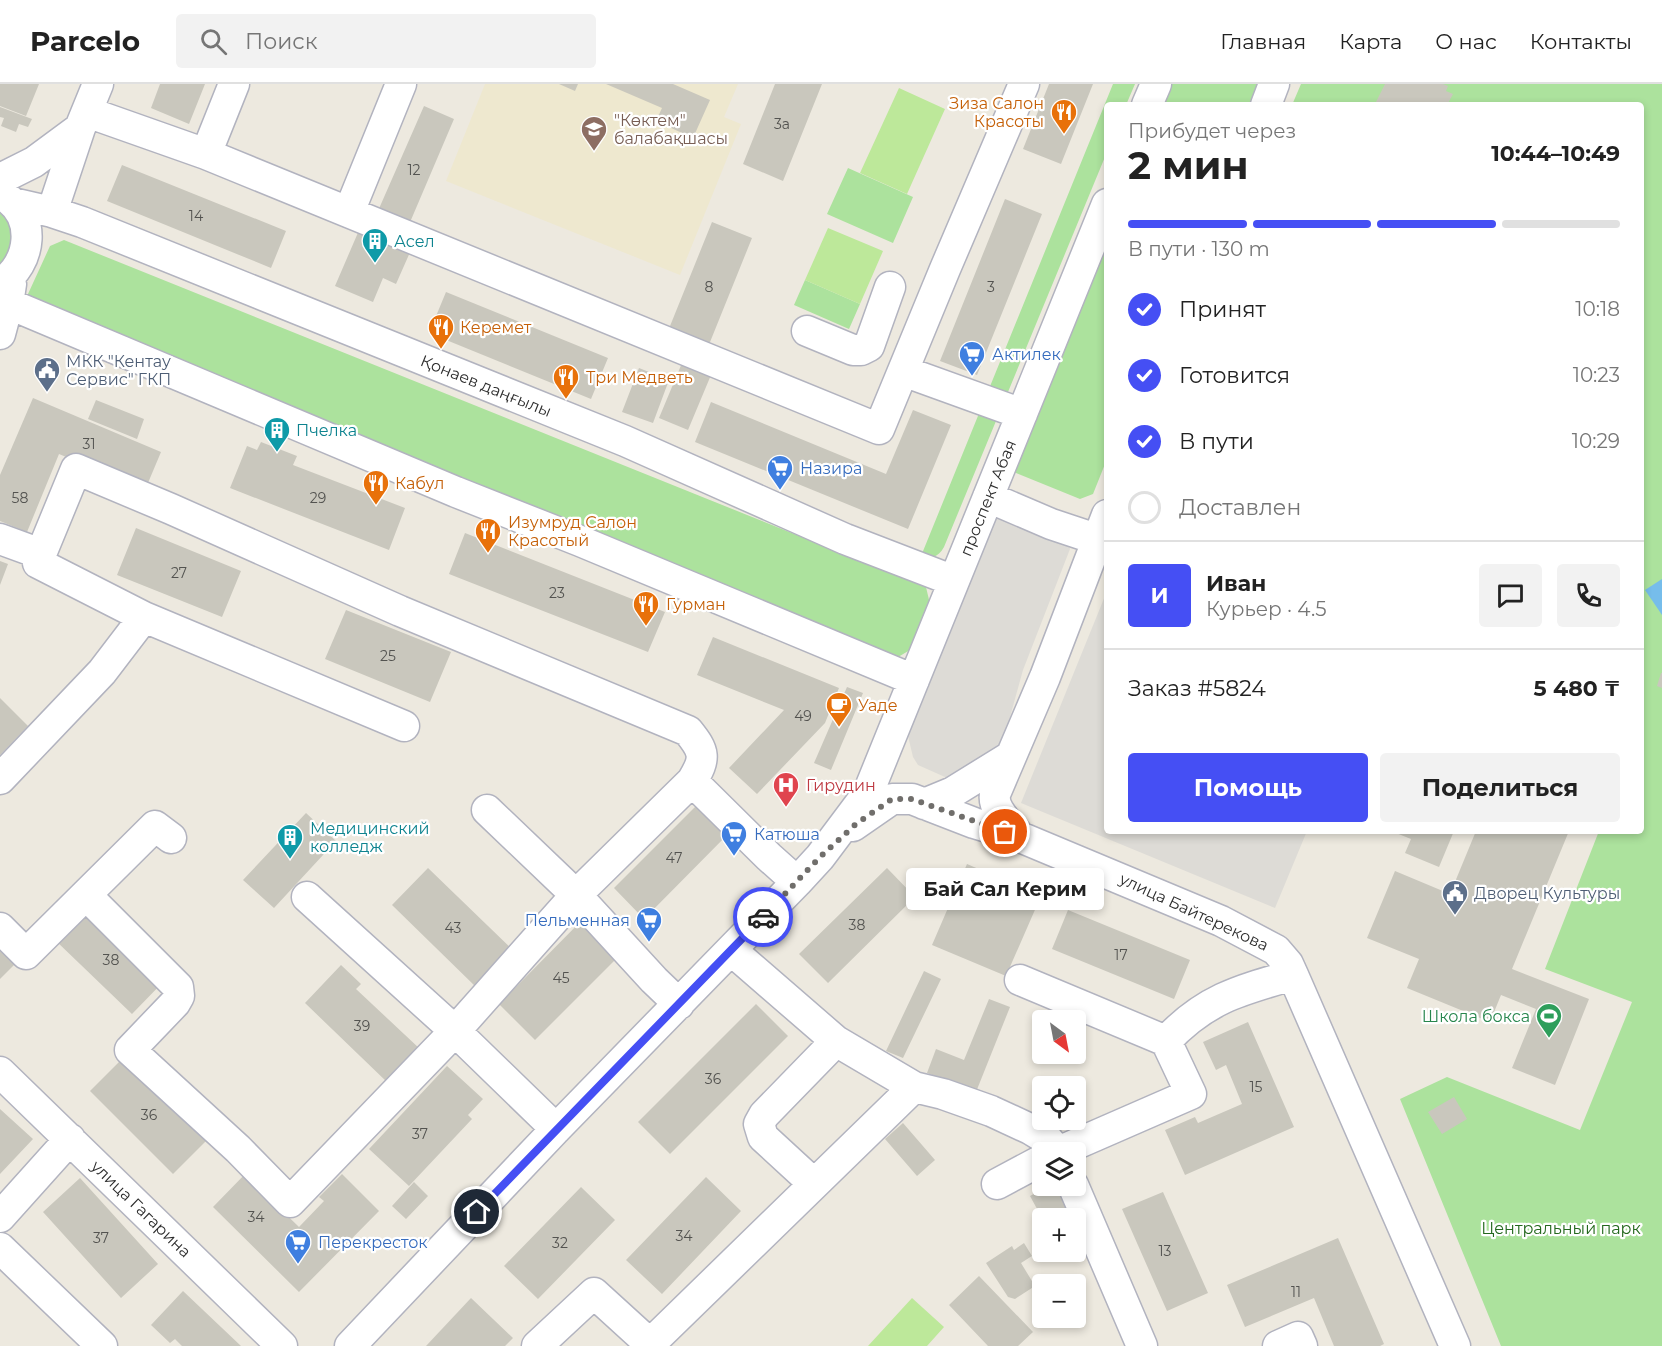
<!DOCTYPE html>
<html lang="ru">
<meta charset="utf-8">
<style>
body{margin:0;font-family:Montserrat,sans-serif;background:#f2f2f2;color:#222;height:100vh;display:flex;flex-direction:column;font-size:22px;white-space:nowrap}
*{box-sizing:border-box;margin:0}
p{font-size:20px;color:#767676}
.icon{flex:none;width:33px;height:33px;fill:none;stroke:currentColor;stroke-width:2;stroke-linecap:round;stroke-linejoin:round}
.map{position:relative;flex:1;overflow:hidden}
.sheet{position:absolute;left:1104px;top:18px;width:540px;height:732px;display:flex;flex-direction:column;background:#fff;border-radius:6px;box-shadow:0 3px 9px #0003}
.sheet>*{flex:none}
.needle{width:39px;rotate:148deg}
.buttons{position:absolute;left:1032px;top:926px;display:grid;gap:12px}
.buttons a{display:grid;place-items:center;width:54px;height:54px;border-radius:6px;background:#fff;box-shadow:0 3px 9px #0003;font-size:30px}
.pin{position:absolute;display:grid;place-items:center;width:51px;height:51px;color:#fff;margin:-26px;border:3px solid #fff;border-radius:50%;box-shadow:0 2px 6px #0007}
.courier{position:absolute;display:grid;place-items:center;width:60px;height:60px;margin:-30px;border:4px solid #454ff4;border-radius:50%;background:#fff;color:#222;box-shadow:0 2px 8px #0007}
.bubble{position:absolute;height:42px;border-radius:6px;background:#fff;box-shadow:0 3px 9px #0003;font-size:20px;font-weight:700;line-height:42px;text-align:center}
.head em{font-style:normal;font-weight:700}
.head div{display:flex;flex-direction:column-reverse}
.head{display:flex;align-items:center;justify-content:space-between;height:102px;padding:0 24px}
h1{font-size:39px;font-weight:700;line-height:45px}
.bar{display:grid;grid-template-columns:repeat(4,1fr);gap:9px 6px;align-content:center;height:72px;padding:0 24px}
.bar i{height:8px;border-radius:4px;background:#e0e0e0}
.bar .selected{background:#454ff4}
.bar p{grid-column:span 4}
.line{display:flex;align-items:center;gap:15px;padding:0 24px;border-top:2px solid #e0e0e0}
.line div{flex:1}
.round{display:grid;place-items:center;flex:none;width:63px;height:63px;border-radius:6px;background:#f2f2f2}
ol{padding:0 24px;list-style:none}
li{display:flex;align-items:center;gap:18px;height:66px}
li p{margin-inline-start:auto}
li .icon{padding:6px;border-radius:50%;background:#454ff4;color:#fff;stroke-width:4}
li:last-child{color:#767676}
li i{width:33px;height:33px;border:3px solid #e0e0e0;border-radius:50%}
.button{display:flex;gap:12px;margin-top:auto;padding:12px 24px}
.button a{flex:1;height:69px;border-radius:6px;background:#454ff4;color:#fff;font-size:24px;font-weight:700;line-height:69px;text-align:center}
.button a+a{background:#f2f2f2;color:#222}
header{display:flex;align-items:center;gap:36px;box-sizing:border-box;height:84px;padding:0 30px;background:#fff;border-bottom:2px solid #e0e0e0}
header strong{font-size:28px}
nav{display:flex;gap:33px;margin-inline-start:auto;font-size:21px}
.search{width:420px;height:54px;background:#f2f2f2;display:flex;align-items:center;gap:15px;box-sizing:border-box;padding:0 21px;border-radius:6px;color:#767676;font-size:22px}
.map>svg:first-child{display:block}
.education{fill:#eee8cf}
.green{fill:#ace29d}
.pitch{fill:#bde89a}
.plaza{fill:#dddbd6}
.water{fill:#76bdeb}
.building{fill:#c9c7bd}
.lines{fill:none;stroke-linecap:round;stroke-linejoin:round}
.minor-casing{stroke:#b2b3bf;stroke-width:33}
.minor{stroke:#fff;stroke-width:30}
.done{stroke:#706e6b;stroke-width:6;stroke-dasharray:0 10.8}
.route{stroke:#454ff4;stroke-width:8}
.labels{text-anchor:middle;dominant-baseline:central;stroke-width:4.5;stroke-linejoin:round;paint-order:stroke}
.number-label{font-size:14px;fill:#535350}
.food-label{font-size:16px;fill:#c56008;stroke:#fff;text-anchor:start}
.education-label{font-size:16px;fill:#785e54;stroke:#fff;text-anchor:start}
.culture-label{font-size:16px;fill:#0d838f;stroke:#fff;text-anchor:start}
.shop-label{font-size:16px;fill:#366cbe;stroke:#fff;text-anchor:start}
.service-label{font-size:16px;fill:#4e5e75;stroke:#fff;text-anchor:start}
.street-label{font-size:16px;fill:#2c2c2c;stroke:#fff}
.health-label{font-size:16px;fill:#be3a42;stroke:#fff;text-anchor:start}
.leisure-label{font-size:16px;fill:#27864d;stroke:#fff;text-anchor:end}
.park-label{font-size:16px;fill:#23681d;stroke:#fff}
</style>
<header>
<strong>Parcelo</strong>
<div class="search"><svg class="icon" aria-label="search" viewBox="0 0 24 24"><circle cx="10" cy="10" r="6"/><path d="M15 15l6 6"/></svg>Поиск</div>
<nav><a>Главная</a><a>Карта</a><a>О нас</a><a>Контакты</a></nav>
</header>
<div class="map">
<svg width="1662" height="1262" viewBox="0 0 1662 1262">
<rect width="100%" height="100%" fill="#ede9df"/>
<path class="education" d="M 485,0 L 738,0 L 724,33 L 741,40 L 680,191 L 446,97 Z"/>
<path class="green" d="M 1113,0 L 1135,0 L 1126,21 L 1107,21 L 1107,68 L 944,463 C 938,474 930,474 919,477 Z
M 1156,0 L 1261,0 L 1252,21 L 1147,21 Z
M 1301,0 L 1662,0 L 1662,1262 L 1501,1262 L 1400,1015 L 1447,993 L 1580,1046 L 1632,918 L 1545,885 L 1599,747 L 1641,747 L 1641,21 L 1292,21 Z
M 848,84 L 913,113 L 893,159 L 827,130 Z
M 1107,119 L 1107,375 L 1093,410 L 1080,415 L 1016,389 L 1006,382 Z
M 0,124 L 18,153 L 0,192 Z
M 64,156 L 926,503 L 930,520 L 910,566 L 893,576 L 28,218 L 28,210 L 50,162 Z
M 805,196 L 860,220 L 849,245 L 794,221 Z"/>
<path class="pitch" d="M 899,4 L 945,25 L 907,110 L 860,89 Z
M 828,144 L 883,167 L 860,220 L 805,196 Z
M 912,1214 L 944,1243 L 927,1262 L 868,1262 Z"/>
<path class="plaza" d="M 1012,429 L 1066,451 L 1070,465 L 1023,586 L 1000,669 L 954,697 L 918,681 L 913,673 L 908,652 L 945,553 L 994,434 Z
M 1107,507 L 1107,747 L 1307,747 L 1275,824 L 1021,719 Z"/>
<path class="water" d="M 1662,495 L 1662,531 L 1645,506 Z"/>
<path class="building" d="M 0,0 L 39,0 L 26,32 L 0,22 Z
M 160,0 L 205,0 L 189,40 L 151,24 Z
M 559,0 L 578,0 L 575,7 Z
M 606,0 L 673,0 L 710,16 L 693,54 L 656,37 L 662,24 Z
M 775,0 L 822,0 L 783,97 L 743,80 Z
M 1049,0 L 1093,0 L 1061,80 L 1023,65 Z
M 1385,0 L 1443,0 L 1448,2 L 1446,7 L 1453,10 L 1447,21 L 1378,21 L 1375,20 Z
M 424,22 L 454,35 L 405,150 L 374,136 Z
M 0,23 L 32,35 L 28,43 L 19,40 L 16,48 L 1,42 L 4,34 L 0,33 Z
M 122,81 L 286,147 L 271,184 L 107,117 Z
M 1005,115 L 1042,130 L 977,291 L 940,277 Z
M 712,138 L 752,154 L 706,268 L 666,252 Z
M 360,144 L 411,166 L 396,200 L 383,194 L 373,218 L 335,202 Z
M 446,208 L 608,274 L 591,315 L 429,249 Z
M 682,279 L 711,291 L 688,346 L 659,334 Z
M 639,284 L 669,296 L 653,339 L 622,328 Z
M 33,314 L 161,368 L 145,406 L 59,370 L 27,448 L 0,437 L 0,391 Z
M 96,316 L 144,335 L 137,355 L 88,335 Z
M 711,318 L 886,390 L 913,326 L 951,341 L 908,445 L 695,358 Z
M 261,358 L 297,372 L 293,381 L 405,424 L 389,466 L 230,404 L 247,362 L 257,366 Z
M 136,444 L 241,487 L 222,533 L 117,491 Z
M 465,449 L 665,528 L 648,568 L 449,490 Z
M 0,477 L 8,480 L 0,501 Z
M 346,526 L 451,568 L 430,618 L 325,575 Z
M 713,553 L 839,604 L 825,639 L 757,710 L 729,684 L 784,626 L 697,591 Z
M 1661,589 L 1662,589 L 1662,604 L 1657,602 Z
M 847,603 L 863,609 L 831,686 L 814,679 Z
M 0,614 L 28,642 L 0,671 Z
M 704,714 L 734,744 L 644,835 L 614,804 Z
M 306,729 L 336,757 L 274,824 L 243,796 Z
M 1391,747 L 1454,747 L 1439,783 L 1405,769 L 1411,755 Z
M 1476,747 L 1569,747 L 1512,885 L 1589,915 L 1555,1001 L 1512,984 L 1536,925 L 1501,911 L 1490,938 L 1407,904 L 1419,875 L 1367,854 L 1395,787 L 1450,810 Z
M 967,780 L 1041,812 L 1006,892 L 932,861 Z
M 428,784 L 514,867 L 477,904 L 392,821 Z
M 887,784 L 915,813 L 828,899 L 799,870 Z
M 89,821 L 166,895 L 132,930 L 55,856 Z
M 1068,826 L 1190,876 L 1174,915 L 1052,865 Z
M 586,832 L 623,868 L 535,956 L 499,920 Z
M 0,854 L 24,871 L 0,895 Z
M 341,881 L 361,900 L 356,905 L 420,965 L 388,999 L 305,919 Z
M 924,887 L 941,895 L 903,974 L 886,967 Z
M 989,915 L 1010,923 L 976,1008 L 927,989 L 936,965 L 964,976 Z
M 756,920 L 788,952 L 670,1070 L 638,1038 Z
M 1248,938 L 1294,1043 L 1185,1091 L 1165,1046 L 1195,1033 L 1198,1039 L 1242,1020 L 1226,981 L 1216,986 L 1203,958 Z
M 125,972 L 208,1055 L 173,1090 L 90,1007 Z
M 447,982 L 483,1015 L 468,1031 L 472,1035 L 409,1102 L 369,1065 Z
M 1454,1013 L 1467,1035 L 1442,1050 L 1428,1028 Z
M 0,1025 L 33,1055 L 0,1090 Z
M 903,1039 L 935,1076 L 917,1092 L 885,1055 Z
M 249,1086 L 265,1110 L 299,1143 L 324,1117 L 319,1113 L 342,1090 L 379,1127 L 299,1208 L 213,1123 Z
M 706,1093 L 741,1127 L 662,1210 L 626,1176 Z
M 80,1094 L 158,1180 L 121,1214 L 43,1128 Z
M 414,1098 L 428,1112 L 406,1135 L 392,1122 Z
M 1050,1101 L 1067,1101 L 1072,1126 L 1058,1134 L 1042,1134 L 1030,1112 Z
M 581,1103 L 615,1136 L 538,1215 L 504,1182 Z
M 1163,1108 L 1208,1209 L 1167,1227 L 1122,1125 Z
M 1338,1154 L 1384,1260 L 1380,1262 L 1334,1262 L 1314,1214 L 1245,1243 L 1227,1201 Z
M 1024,1159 L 1032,1172 L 1021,1179 L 1035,1202 L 1015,1215 L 1008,1213 L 986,1179 L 1012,1162 L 1014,1166 Z
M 979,1192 L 1033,1248 L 1018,1262 L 988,1262 L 949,1221 Z
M 183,1207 L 241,1262 L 182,1262 L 175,1255 L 170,1259 L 151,1241 Z
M 471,1214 L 513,1254 L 505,1262 L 426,1262 Z"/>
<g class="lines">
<g class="minor-casing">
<path id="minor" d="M 1147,21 L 1156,0
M 1266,21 L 1274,0
M 87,28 L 206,70 L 879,345 L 945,185 L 1024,0
M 206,70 L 234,0
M 0,95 L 34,78 L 80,44
M 13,119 L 52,128 L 82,138 L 625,357 L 845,455 L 954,497
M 52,128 L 80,44 L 98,0
M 349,128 L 401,0
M 0,200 C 32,180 38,131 2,111
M 0,216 L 456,408 L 580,457 L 914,596
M 807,247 L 853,266 L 861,266 L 869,262 L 890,203
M 0,250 L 8,220 L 11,200
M 903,287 L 1022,330
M 988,413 L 1051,440 L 1096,455
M 0,455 L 41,470 L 76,385 L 171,425 L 400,527 L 688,647 C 705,668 706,674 692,697 L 576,811 L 455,947 L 290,1118 L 238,1065 L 130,966 L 175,919 L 179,912 L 178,903 L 87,812
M 38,479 L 144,533 L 404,642
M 0,695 L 102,588 L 144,533
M 692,697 L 769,773 L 797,798
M 924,720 L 953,708 L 1008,674
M 487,726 L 576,811 L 654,896 L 679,920
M 853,742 L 892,715 L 912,715 L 974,739 L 1020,753 L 1221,837 L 1276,866 L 1288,880 L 1293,891 L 1455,1262
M 1020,753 C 1011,741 992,726 995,710 L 1045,593 L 1107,431
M 307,813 L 455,947 L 556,1045
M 0,844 L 26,870 L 155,742 L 171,754
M 731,866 L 836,957 L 914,1003 L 943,1010 L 991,1027 L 1030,1045 L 1048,1056 L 1058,1068 L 1191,1010 L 1166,957 L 1020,896
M 1166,957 C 1205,915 1240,906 1293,891
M 0,988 L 282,1262
M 813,1099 L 763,1053 L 759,1040 L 764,1031 L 836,957
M 997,1100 L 1042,1076
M 1073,1101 L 1142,1262
M 0,1133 L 70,1055
M 0,1164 L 102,1262
M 350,1262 L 556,1045 L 797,798 L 820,773 L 868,709 L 1107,120
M 537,1262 L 594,1209 L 650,1260 L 914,1003
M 1278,1262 L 1298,1253 L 1302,1262"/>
</g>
<use href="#minor" class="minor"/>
</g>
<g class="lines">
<path class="done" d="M 763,833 L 820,773 L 856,740 L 892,715 L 912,715 L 1005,748"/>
<path class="route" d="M 477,1128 L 763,833"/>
</g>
<defs>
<g id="restaurant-pin" transform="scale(1.35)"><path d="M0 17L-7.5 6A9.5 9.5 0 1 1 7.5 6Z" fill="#e8710a" stroke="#fff"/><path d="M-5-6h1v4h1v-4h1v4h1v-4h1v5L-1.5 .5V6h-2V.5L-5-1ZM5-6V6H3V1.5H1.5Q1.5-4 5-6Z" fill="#fff"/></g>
<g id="school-pin" transform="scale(1.35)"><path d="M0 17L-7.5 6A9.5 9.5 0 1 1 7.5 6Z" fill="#8d6e63" stroke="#fff"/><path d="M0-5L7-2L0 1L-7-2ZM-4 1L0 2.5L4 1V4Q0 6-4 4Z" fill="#fff"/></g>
<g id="building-pin" transform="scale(1.35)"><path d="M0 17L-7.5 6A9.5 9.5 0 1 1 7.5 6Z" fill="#0f9aa8" stroke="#fff"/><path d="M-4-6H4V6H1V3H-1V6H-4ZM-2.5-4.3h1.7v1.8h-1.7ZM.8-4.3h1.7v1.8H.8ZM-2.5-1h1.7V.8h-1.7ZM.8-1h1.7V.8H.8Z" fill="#fff"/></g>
<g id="supermarket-pin" transform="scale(1.35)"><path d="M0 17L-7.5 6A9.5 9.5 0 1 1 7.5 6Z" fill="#3f7fe0" stroke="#fff"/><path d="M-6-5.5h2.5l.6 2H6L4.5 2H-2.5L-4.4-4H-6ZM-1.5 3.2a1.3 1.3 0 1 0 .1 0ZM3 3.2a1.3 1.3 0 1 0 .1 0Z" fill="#fff"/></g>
<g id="civic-pin" transform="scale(1.35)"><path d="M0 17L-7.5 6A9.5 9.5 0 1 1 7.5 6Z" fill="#5c6f8a" stroke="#fff"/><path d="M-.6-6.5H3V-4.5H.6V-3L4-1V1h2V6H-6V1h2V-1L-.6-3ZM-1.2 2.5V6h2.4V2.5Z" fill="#fff"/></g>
<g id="cafe-pin" transform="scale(1.35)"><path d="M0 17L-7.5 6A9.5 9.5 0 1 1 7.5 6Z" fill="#e8710a" stroke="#fff"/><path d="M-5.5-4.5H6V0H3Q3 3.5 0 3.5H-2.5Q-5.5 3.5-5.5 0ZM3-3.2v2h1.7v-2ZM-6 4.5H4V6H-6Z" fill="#fff"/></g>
<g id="hospital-pin" transform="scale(1.35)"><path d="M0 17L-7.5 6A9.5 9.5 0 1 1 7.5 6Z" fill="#e0444e" stroke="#fff"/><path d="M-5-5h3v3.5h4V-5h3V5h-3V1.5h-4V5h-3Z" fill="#fff"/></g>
<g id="stadium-pin" transform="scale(1.35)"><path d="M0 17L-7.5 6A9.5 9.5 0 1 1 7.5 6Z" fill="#2e9e5b" stroke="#fff"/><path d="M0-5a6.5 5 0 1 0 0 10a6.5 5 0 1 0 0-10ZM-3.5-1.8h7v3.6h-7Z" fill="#fff"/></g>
</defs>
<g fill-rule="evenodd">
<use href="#restaurant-pin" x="1064" y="28"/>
<use href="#school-pin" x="594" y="45"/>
<use href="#building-pin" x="375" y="157"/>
<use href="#restaurant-pin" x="441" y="243"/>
<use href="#supermarket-pin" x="972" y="270"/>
<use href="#civic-pin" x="47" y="286"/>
<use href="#restaurant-pin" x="566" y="293"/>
<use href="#building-pin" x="277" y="346"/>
<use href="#supermarket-pin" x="780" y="384"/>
<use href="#restaurant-pin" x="376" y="399"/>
<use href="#restaurant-pin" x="488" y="447"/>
<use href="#restaurant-pin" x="646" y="520"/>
<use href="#cafe-pin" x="839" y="621"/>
<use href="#hospital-pin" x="786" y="701"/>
<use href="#supermarket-pin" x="734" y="750"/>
<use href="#building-pin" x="290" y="753"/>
<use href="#civic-pin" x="1455" y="809"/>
<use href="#supermarket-pin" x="649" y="836"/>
<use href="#stadium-pin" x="1549" y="932"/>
<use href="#supermarket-pin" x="298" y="1158"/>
</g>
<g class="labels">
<g class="number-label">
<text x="782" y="40">3а</text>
<text x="414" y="86">12</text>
<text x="196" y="132">14</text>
<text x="709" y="203">8</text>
<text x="991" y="203">3</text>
<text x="89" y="360">31</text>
<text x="20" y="414">58</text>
<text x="318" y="414">29</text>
<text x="179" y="489">27</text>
<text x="557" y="509">23</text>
<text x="388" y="572">25</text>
<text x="803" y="632">49</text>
<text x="674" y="774">47</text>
<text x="857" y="841">38</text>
<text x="453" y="844">43</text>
<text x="1121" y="871">17</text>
<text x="111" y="876">38</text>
<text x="561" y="894">45</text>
<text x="362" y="942">39</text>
<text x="713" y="995">36</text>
<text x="1256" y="1003">15</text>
<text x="149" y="1031">36</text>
<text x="420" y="1050">37</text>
<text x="256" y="1133">34</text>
<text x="684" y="1152">34</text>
<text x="101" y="1154">37</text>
<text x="560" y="1159">32</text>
<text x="1165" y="1167">13</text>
<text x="1296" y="1208">11</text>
</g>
<g class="food-label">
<text x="1044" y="19" text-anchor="end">Зиза Салон<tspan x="1044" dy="18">Красоты</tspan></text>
<text x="460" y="243">Керемет</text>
<text x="586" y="293">Три Медветь</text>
<text x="395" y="399">Кабул</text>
<text x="508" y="438">Изумруд Салон<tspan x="508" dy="18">Красотый</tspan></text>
<text x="666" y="520">Гурман</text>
<text x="858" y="621">Уаде</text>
</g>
<g class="education-label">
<text x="614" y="36">"Көктем"<tspan x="614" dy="18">балабақшасы</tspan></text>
</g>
<g class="culture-label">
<text x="394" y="157">Асел</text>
<text x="296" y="346">Пчелка</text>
<text x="310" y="744">Медицинский<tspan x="310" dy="18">колледж</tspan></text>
</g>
<g class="shop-label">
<text x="992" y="270">Актилек</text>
<text x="800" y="384">Назира</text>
<text x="754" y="750">Катюша</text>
<text x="630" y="836" text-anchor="end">Пельменная</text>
<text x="318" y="1158">Перекресток</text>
</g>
<g class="service-label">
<text x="66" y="277">МКК "Кентау<tspan x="66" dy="18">Сервис" ГКП</tspan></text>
<text x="1474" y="809">Дворец Культуры</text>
</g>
<g class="street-label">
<text transform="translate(486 302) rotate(22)">Қонаев даңғылы</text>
<text transform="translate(988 414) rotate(-68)">проспект Абая</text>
<text transform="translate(1194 828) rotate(25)">улица Байтерекова</text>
<text transform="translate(141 1125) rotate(44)">улица Гагарина</text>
</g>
<g class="health-label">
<text x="806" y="701">Гирудин</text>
</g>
<g class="leisure-label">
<text x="1530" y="932">Школа бокса</text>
</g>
<g class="park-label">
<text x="1561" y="1144">Центральный парк</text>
</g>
</g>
</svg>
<div class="buttons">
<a><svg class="needle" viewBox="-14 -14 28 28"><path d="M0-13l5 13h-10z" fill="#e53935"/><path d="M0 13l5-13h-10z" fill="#767676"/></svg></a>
<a><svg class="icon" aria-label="locate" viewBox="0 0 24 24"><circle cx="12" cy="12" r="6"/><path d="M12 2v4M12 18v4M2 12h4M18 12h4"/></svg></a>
<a><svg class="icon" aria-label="layers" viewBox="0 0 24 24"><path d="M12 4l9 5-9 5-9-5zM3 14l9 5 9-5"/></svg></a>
<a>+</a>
<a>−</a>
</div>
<div class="pin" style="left:1005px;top:748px;background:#ea580c"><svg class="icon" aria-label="bag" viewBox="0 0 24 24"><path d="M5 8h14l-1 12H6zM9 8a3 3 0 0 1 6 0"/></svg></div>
<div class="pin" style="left:477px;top:1128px;background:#1f2937"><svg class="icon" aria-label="home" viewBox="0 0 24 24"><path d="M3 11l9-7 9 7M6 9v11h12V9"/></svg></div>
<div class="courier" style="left:763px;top:833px"><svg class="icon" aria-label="car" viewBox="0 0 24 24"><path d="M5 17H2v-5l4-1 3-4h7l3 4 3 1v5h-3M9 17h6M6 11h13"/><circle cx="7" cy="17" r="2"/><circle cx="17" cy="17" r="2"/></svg></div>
<div class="bubble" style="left:906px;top:784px;width:198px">Бай Сал Керим</div>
<section class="sheet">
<div class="head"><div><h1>2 мин</h1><p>Прибудет через</p></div><em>10:44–10:49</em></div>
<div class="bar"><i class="selected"></i><i class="selected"></i><i class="selected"></i><i></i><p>В пути · 130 m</p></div>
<ol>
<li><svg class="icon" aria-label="check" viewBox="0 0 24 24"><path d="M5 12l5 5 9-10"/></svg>Принят<p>10:18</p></li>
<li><svg class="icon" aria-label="check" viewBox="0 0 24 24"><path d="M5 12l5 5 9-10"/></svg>Готовится<p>10:23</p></li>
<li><svg class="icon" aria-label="check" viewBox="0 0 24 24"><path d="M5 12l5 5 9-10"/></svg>В пути<p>10:29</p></li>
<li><i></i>Доставлен</li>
</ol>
<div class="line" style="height:108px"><b class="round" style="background:#454ff4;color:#fff">И</b><div><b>Иван</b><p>Курьер · 4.5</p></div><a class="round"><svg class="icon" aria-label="chat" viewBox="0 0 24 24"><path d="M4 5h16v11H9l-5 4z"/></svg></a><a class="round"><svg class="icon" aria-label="phone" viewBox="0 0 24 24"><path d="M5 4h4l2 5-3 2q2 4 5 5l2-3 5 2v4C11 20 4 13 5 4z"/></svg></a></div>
<div class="line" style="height:78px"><div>Заказ #5824</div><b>5 480 ₸</b></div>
<div class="button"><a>Помощь</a><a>Поделиться</a></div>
</section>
</div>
